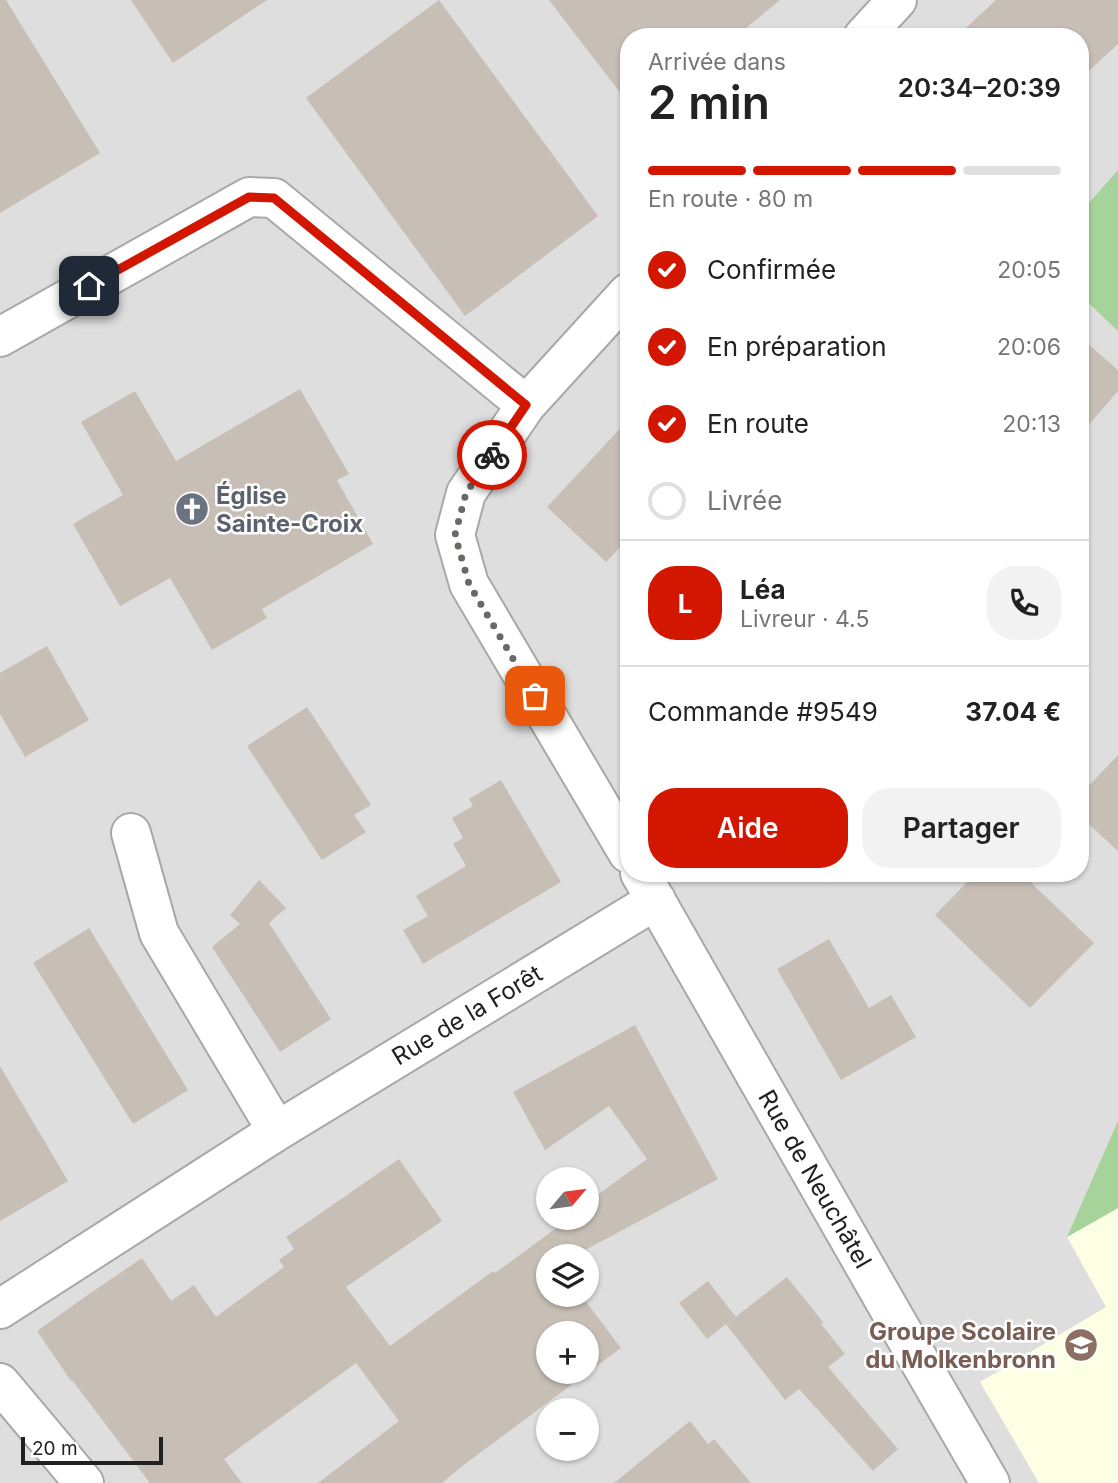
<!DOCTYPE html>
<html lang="fr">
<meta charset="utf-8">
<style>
body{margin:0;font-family:Inter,sans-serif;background:#f2f2f2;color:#222;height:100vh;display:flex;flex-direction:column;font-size:26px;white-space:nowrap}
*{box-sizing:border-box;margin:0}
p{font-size:23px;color:#767676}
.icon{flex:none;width:38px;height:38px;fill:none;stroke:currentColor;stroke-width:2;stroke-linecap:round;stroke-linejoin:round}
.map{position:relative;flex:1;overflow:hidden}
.details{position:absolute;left:620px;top:28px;width:469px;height:854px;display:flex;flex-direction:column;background:#fff;border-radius:28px;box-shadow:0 2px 5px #0004}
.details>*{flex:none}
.needle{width:46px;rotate:61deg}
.fabs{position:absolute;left:536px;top:1167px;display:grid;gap:14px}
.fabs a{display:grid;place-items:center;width:63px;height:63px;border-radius:50%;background:#fff;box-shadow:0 2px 5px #0004;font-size:35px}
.scale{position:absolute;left:21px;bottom:18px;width:142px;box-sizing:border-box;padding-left:7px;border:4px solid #212121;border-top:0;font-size:19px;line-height:24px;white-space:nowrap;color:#212121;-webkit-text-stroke:5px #fff;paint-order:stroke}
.pin{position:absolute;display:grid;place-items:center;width:60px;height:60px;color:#fff;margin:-30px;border-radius:14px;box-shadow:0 4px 10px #0006}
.courier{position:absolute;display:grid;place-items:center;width:70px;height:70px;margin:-35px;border:5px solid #d21600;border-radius:50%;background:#fff;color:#222;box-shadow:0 2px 9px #0007}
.overview em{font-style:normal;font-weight:600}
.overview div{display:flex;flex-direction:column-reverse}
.overview{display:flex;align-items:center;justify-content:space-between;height:119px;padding:0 28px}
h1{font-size:46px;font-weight:600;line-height:52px}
.bar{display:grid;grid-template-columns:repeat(4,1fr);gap:10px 7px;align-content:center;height:84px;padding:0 28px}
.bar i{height:9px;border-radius:5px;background:#e0e0e0}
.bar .on{background:#d21600}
.bar p{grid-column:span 4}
.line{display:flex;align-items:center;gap:18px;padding:0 28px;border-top:2px solid #e0e0e0}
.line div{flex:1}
.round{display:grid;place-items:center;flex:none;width:74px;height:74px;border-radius:28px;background:#f2f2f2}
ol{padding:0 28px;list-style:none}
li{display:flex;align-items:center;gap:21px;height:77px}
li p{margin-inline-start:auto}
li .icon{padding:7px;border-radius:50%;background:#d21600;color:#fff;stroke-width:4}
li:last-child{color:#767676}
li i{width:38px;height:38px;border:4px solid #e0e0e0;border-radius:50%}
.button{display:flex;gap:14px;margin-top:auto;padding:14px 28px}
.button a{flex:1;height:80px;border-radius:28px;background:#d21600;color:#fff;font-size:28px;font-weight:600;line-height:80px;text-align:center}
.button a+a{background:#f2f2f2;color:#222}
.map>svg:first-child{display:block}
.residential{fill:#dfdede;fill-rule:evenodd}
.education{fill:#fcffe3}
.forest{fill:#a5d39a}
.building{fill:#c7bfb6;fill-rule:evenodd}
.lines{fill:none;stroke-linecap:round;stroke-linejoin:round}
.street-casing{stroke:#a8a8a8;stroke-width:42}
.street{stroke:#fff;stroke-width:38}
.done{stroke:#6a6966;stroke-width:7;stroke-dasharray:0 12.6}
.route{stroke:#d21600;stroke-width:9}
.labels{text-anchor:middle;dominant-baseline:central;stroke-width:5;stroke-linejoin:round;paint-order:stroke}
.worship-label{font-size:24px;font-weight:bold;fill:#5b616d;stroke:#fff;text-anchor:start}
.street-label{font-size:24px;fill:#212121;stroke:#fff}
.education-label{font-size:24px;font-weight:bold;fill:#785e54;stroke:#fff;text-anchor:end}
</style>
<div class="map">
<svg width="1118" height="1483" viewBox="0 0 1118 1483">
<rect width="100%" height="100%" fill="#f2efe7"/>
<path class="residential" d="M 0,0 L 1118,0 L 1118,1483 L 0,1483 ZM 628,37 L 1080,37 L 1080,873 L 628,873 ZM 548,1180 L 586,1180 L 586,1218 L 548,1218 ZM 548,1256 L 586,1256 L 586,1295 L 548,1295 ZM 548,1334 L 586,1334 L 586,1372 L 548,1372 ZM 548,1410 L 586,1410 L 586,1449 L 548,1449 Z"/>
<path class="education" d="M 1118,1208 L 1118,1483 L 1039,1483 L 980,1382 L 1106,1307 L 1067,1237 Z"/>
<path class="forest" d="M 1118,170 L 1118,331 L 1080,295 L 1080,213 Z
M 1118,1121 L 1118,1208 L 1067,1237 Z"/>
<path class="building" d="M 0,0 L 6,0 L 100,153 L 0,213 Z
M 131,0 L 267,0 L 173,63 Z
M 439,0 L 598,216 L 465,316 L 306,98 Z
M 549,0 L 780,0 L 735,37 L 628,37 L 628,103 Z
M 996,0 L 1118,0 L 1118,44 L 1080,79 L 1080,37 L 956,37 Z
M 1080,337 L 1118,370 L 1118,391 L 1080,435 Z
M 300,389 L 349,474 L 337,480 L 373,544 L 262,609 L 267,618 L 212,650 L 170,578 L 120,606 L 73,524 L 123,495 L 81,422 L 135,391 L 176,461 Z
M 628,420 L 628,539 L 606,562 L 547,507 Z
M 47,646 L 89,720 L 25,757 L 0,714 L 0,673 Z
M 307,707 L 371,805 L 354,815 L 366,832 L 322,860 L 247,746 Z
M 1118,755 L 1118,851 L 1080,816 L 1080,795 Z
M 501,780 L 561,882 L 423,964 L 403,930 L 428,916 L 416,896 L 466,866 L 453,844 L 463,838 L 452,818 L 473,806 L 469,799 Z
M 976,873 L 1021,873 L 1094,943 L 1030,1008 L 935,915 Z
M 259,880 L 286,908 L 269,923 L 331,1019 L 280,1052 L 212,947 L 240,924 L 230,915 Z
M 89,928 L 188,1090 L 133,1124 L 33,963 Z
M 829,939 L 869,1008 L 891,995 L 916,1037 L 841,1080 L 777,969 Z
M 635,1025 L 718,1179 L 574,1256 L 548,1256 L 548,1295 L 581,1295 L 621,1348 L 465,1464 L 442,1483 L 318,1483 L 399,1421 L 356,1363 L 224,1459 L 242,1483 L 150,1483 L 72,1380 L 71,1381 L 37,1331 L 89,1294 L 142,1258 L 171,1301 L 194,1285 L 216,1317 L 284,1267 L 279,1260 L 294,1249 L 286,1237 L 399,1159 L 442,1221 L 346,1287 L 390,1346 L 493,1271 L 495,1273 L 570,1218 L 586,1218 L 586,1203 L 647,1159 L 609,1106 L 545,1150 L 513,1092 ZM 548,1334 L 586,1334 L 586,1372 L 548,1372 Z
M 0,1066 L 68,1181 L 0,1221 Z
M 787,1277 L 823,1322 L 821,1324 L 845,1354 L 828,1367 L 898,1449 L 873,1471 L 799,1389 L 785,1400 L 726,1324 L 707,1339 L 679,1303 L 708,1281 L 736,1317 L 729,1322 Z
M 690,1421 L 708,1444 L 714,1439 L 751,1483 L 614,1483 Z"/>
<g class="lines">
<g class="street-casing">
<path id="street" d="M 863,37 L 897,0
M 628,293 L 526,405 L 466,493 L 455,535 L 469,584 L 628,853
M 0,337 L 249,197 L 274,198 L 526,405
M 131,833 L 159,933 L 277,1131
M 640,873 L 895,1319 L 990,1483
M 0,1309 L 277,1131 L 656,900
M 0,1383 L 84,1483"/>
</g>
<use href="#street" class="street"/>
</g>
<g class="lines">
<path class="done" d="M 492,455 L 466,493 L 455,535 L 469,584 L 535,696"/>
<path class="route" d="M 89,286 L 249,197 L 274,198 L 526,405 L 492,455"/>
</g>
<defs>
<g id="church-disc" transform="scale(1.75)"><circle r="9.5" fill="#6b7280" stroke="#fff"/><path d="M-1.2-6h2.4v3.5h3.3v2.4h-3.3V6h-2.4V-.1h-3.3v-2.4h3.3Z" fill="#fff"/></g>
<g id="school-disc" transform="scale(1.75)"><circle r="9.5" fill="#8d6e63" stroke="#fff"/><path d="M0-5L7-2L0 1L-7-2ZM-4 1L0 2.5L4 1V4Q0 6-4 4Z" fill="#fff"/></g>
</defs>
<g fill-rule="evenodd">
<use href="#church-disc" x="192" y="509"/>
<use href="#school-disc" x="1081" y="1345"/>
</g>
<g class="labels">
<g class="worship-label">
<text x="216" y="495">Église<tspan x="216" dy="28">Sainte-Croix</tspan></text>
</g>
<g class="street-label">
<text transform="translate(467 1015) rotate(-31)">Rue de la Forêt</text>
<text transform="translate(815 1179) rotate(60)">Rue de Neuchâtel</text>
</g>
<g class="education-label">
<text x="1056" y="1331">Groupe Scolaire<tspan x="1056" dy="28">du Molkenbronn</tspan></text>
</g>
</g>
</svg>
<div class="fabs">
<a><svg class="needle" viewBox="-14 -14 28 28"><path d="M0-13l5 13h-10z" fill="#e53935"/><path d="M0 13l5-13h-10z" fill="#767676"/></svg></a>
<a><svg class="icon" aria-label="layers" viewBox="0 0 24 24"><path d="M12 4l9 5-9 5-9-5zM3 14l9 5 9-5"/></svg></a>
<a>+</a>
<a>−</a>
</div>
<div class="scale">20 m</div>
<div class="pin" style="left:535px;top:696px;background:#ea580c"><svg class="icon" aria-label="bag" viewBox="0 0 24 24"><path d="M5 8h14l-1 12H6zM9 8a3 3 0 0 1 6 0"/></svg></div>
<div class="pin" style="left:89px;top:286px;background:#1f2937"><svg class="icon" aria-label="home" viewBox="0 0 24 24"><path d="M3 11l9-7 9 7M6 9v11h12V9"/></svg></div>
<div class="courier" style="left:492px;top:455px"><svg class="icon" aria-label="bike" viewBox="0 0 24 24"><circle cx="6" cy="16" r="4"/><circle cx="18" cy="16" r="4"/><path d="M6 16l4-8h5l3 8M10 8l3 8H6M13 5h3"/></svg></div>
<section class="details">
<div class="overview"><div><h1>2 min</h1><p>Arrivée dans</p></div><em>20:34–20:39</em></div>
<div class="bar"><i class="on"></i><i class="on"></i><i class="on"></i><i></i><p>En route · 80 m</p></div>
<ol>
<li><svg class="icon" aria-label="check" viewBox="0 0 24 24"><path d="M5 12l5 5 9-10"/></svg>Confirmée<p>20:05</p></li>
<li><svg class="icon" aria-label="check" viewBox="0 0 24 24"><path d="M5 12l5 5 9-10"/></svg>En préparation<p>20:06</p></li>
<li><svg class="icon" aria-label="check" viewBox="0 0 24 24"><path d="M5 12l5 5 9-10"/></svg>En route<p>20:13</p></li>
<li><i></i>Livrée</li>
</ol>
<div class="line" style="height:126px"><b class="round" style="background:#d21600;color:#fff">L</b><div><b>Léa</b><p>Livreur · 4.5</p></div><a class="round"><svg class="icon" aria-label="phone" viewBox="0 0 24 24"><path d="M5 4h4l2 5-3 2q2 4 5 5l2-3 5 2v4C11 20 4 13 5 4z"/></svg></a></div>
<div class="line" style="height:91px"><div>Commande #9549</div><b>37.04 €</b></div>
<div class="button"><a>Aide</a><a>Partager</a></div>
</section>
</div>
